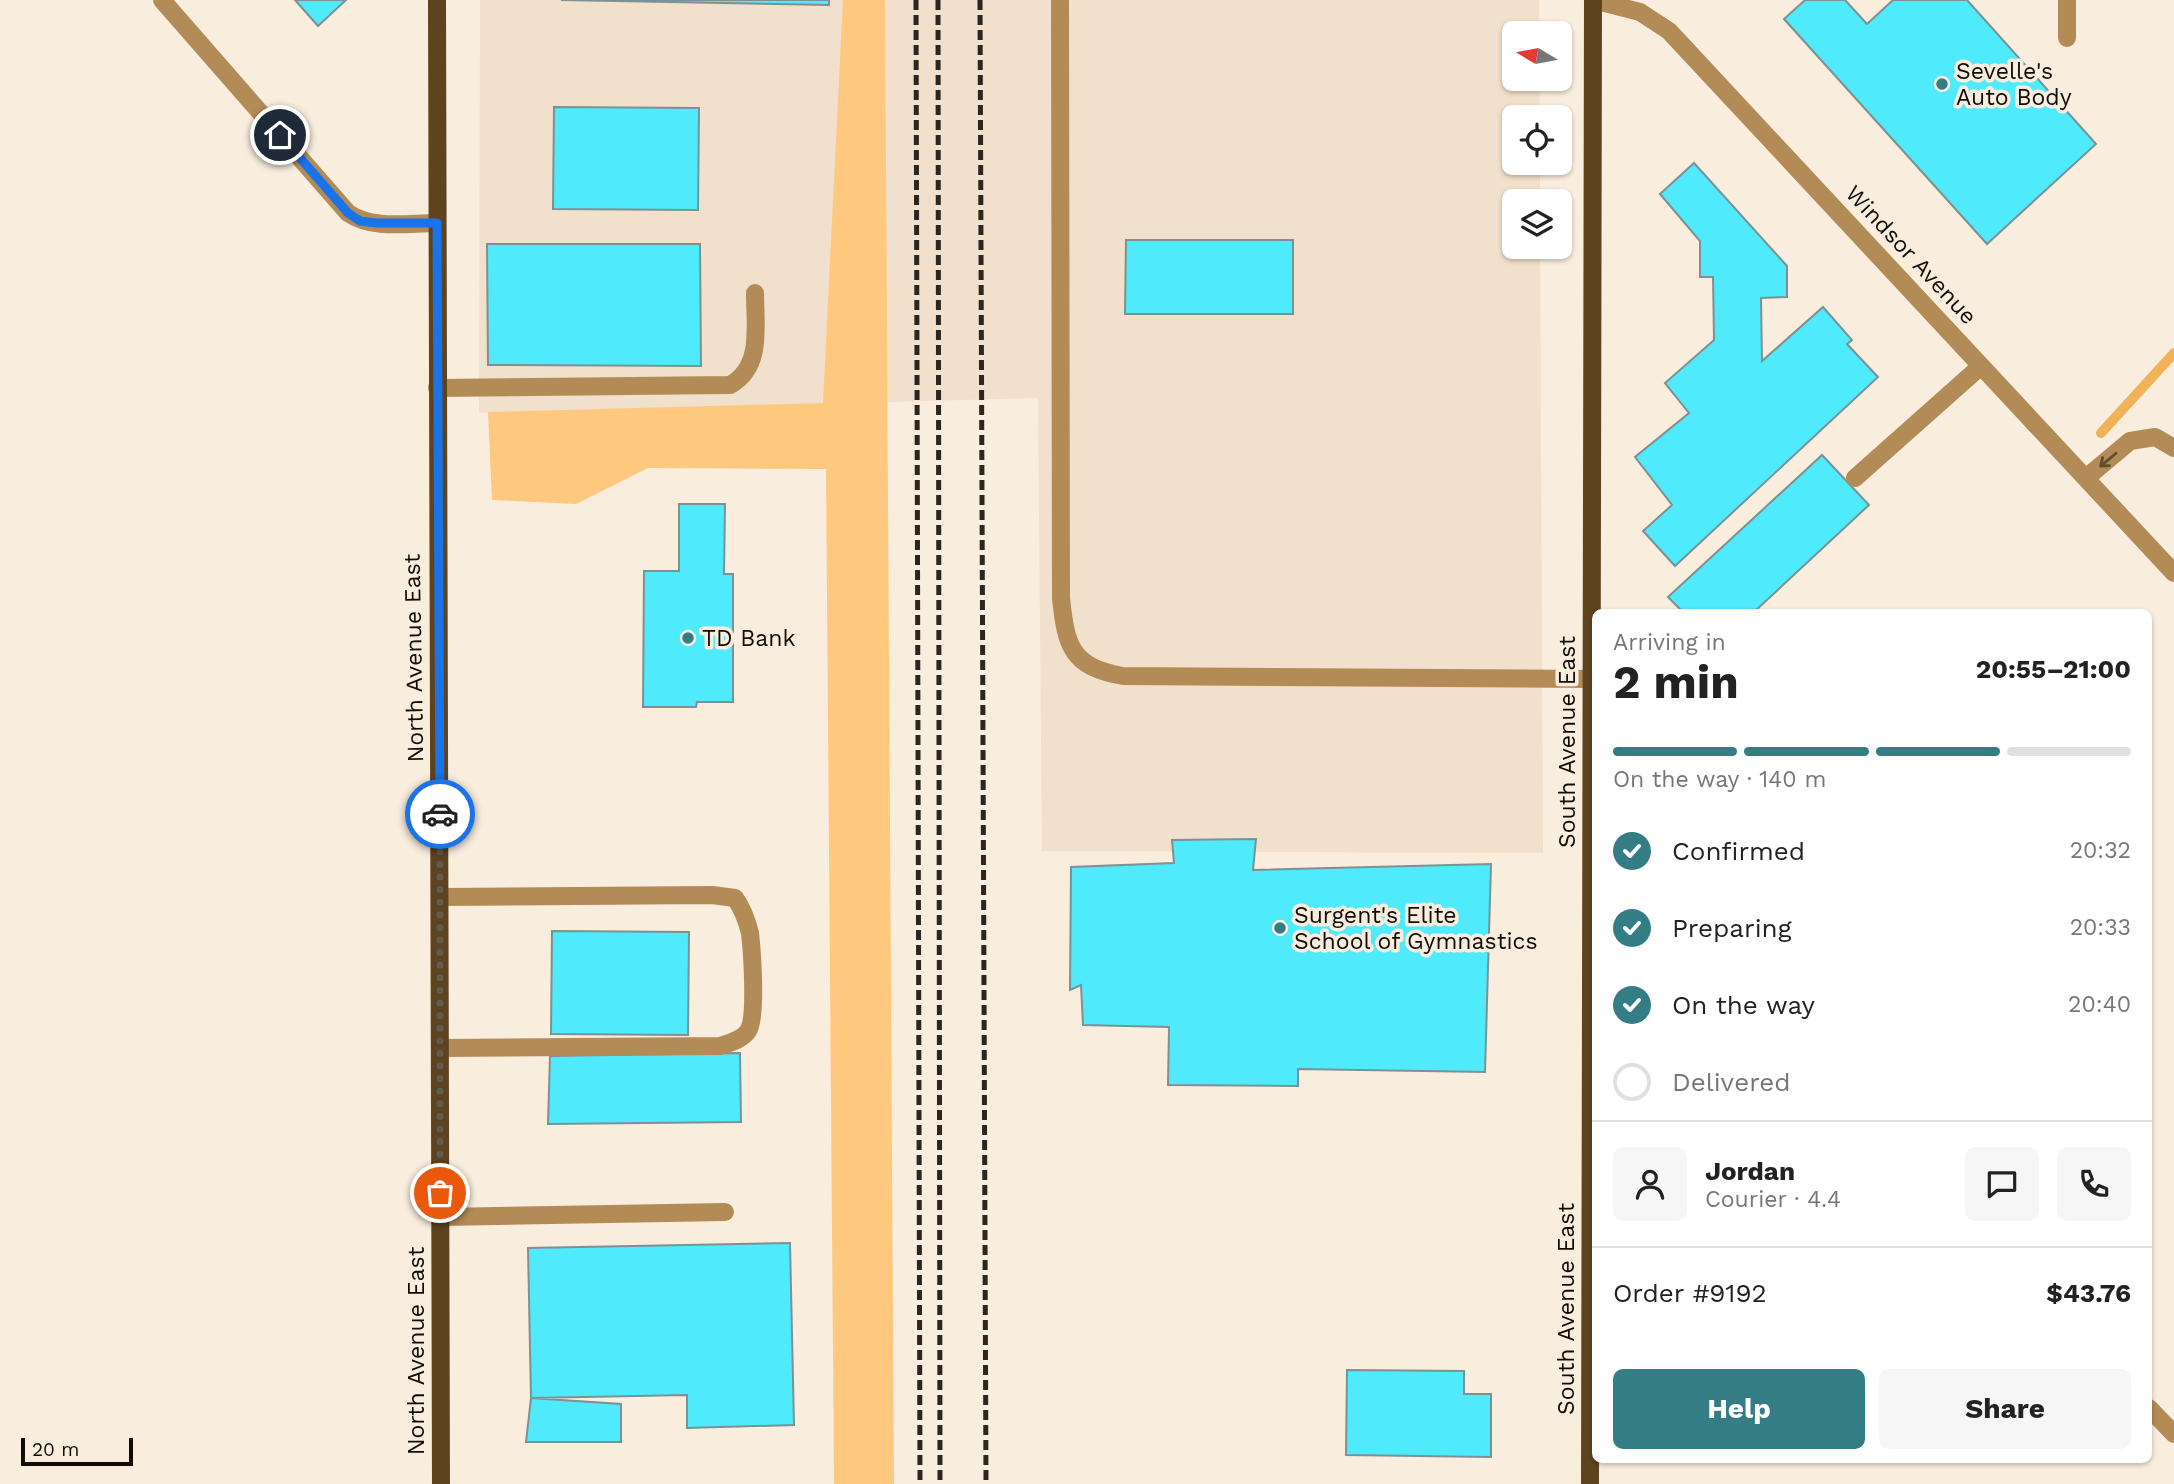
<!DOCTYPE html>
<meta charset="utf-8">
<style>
body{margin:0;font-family:"Work Sans",sans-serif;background:#f6f6f6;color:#222;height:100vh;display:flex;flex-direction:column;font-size:26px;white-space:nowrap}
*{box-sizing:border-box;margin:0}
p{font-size:23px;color:#767676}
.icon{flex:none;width:38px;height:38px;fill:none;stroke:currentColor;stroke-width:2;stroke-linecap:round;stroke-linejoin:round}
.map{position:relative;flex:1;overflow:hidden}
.sheet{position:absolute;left:1592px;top:609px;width:560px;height:854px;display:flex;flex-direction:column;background:#fff;border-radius:10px;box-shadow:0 2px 5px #0004}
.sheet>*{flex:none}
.needle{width:46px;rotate:280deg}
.fabs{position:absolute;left:1502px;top:21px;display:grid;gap:14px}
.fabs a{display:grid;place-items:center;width:70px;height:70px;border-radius:10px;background:#fff;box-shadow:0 2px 5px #0004;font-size:35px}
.scale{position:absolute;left:21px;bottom:18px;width:112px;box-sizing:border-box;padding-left:7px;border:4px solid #0f0c07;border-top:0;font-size:19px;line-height:24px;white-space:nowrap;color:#0f0c07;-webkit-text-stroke:5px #f9edde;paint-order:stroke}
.pin{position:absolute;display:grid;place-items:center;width:60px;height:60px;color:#fff;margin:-30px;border:4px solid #fff;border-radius:50%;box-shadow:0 2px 7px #0007}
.courier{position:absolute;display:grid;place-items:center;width:70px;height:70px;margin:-35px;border:5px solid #1a73e8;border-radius:50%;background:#fff;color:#222;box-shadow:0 2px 9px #0007}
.summary em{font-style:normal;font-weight:700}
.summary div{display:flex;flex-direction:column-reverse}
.summary{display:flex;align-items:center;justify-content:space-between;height:119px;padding:0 21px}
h1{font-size:46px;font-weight:700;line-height:52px}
.bar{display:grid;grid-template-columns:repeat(4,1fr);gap:10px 7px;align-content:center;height:84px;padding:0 21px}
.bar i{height:9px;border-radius:5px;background:#e0e0e0}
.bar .active{background:#357d85}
.bar p{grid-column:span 4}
.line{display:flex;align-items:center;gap:18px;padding:0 21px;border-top:2px solid #e0e0e0}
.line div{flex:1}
.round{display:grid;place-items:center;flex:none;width:74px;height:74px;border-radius:10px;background:#f6f6f6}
ol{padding:0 21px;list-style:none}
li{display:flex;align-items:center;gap:21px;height:77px}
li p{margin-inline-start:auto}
li .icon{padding:7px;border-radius:50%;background:#357d85;color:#fff;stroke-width:4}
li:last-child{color:#767676}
li i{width:38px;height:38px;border:4px solid #e0e0e0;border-radius:50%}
.cta{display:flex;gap:14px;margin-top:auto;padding:14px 21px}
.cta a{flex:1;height:80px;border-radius:10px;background:#357d85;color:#fff;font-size:28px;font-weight:700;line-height:80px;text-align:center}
.cta a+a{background:#f6f6f6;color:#222}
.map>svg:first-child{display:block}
.built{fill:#f1e0cb}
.green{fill:#ffc87f}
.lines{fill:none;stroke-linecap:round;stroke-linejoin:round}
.stream{stroke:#f1b258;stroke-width:10}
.building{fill:#4febfc;stroke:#7d9194;stroke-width:2}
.minor{stroke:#b38b56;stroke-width:18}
.major{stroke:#5e441e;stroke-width:18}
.rail{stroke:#2a2620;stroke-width:5;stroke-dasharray:10 5;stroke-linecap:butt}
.oneway{stroke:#614c2e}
.done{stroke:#615b52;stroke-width:7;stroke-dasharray:0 12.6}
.route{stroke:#1a73e8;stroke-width:9}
.poi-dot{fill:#357d85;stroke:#f9edde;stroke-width:2.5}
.labels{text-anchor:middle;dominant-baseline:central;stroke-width:7;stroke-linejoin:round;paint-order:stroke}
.poi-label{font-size:23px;fill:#0f0c07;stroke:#f9edde;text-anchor:start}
.street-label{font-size:23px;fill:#0f0c07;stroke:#f9edde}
</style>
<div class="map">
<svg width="2174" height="1484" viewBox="0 0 2174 1484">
<rect width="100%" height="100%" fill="#f9edde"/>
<path class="built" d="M 480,0 L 1539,0 L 1539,33 L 1514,33 L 1514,79 L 1539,79 L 1540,117 L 1514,117 L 1514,163 L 1540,163 L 1540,201 L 1514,201 L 1514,247 L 1540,247 L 1543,853 L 1042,851 L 1038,398 L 479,413 Z"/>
<path class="green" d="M 843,0 L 885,0 L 894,1484 L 834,1484 L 826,469 L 648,468 L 576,504 L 492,500 L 488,412 L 823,403 Z"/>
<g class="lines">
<path class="stream" d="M 2101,433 L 2174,353"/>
</g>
<path class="building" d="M 295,0 L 346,0 L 318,26 Z
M 561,0 L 829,0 L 829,5 Z
M 1805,0 L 1845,0 L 1867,24 L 1893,0 L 1967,0 L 2096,144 L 1987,244 L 1784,19 Z
M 554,107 L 699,108 L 698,210 L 553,209 Z
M 1694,163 L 1787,266 L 1787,297 L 1761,298 L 1762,361 L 1823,307 L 1852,340 L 1847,344 L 1878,377 L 1675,566 L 1643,531 L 1672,505 L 1635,457 L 1689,413 L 1665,383 L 1714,340 L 1713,277 L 1700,277 L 1700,241 L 1660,194 Z
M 1126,240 L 1293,240 L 1293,314 L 1125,314 Z
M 487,244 L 700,244 L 701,366 L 488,365 Z
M 1822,455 L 1869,505 L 1754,612 L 1683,612 L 1668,597 Z
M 679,504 L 725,504 L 724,574 L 733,574 L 733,702 L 697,702 L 696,707 L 643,707 L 644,571 L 679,571 Z
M 1256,839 L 1253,870 L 1491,864 L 1485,1072 L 1298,1069 L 1298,1086 L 1168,1085 L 1169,1027 L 1083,1025 L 1081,985 L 1070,990 L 1071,867 L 1174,863 L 1172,840 Z
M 552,931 L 689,932 L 688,1035 L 551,1034 Z
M 740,1053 L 741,1122 L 548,1124 L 550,1056 Z
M 790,1243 L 794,1425 L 687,1428 L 687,1395 L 531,1398 L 528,1248 Z
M 1347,1370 L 1464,1371 L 1464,1394 L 1491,1394 L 1491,1457 L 1346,1455 Z
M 531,1398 L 621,1404 L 621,1442 L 526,1442 Z"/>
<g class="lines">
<path class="minor" d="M 162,0 L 348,213 C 373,230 408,223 437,223
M 1060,0 L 1061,598 C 1066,646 1071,667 1123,676 L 1591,679
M 1593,0 L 1640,12 L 1669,31 L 2174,573
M 2067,0 L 2067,38
M 437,388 L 730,385 C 763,367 755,326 755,293
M 1855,478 L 1981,366
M 2086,478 L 2130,441 L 2155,437 L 2174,448
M 440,897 L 712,895 L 735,898 C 742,908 747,921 750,933 C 752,951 757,1018 748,1031 C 742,1040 729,1043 720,1046 L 441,1048
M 441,1217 L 725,1212
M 2149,1408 L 2174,1434"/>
<path class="major" d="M 437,0 L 441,1484
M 1590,1484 L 1593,0"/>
<path class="rail" d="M 916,0 L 920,1484
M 938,0 L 940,1484
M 980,0 L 986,1484"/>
</g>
<defs><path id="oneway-shaft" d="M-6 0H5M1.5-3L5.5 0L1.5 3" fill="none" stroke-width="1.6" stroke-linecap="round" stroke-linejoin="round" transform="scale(1.75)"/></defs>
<use class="oneway" href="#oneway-shaft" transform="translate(2108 460) rotate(140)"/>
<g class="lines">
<path class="done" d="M 440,814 L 440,1193"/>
<path class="route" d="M 280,135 L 348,213 L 360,221 L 376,223 L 437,223 L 440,814"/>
</g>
<g class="poi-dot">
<circle cx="1942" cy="84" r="7"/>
<circle cx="688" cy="638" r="7"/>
<circle cx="1280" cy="928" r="7"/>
</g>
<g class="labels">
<g class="poi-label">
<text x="1956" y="71">Sevelle's<tspan x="1956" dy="26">Auto Body</tspan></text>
<text x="702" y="638">TD Bank</text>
<text x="1294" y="915">Surgent's Elite<tspan x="1294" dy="26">School of Gymnastics</tspan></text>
</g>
<g class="street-label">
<text transform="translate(1911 255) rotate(47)">Windsor Avenue</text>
<text transform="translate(414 658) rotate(-91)">North Avenue East</text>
<text transform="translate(1567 742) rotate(-90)">South Avenue East</text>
<text transform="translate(1566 1309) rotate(-90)">South Avenue East</text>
<text transform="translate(416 1351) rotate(-90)">North Avenue East</text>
</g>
</g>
</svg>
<div class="fabs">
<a><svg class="needle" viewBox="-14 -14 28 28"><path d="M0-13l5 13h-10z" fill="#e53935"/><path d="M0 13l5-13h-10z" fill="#767676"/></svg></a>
<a><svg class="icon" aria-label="locate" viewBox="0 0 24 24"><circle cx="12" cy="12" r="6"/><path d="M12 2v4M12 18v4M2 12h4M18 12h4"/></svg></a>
<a><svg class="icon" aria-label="layers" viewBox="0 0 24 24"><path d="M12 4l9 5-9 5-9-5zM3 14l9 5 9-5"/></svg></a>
</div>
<div class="scale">20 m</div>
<div class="pin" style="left:440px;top:1193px;background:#ea580c"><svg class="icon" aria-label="bag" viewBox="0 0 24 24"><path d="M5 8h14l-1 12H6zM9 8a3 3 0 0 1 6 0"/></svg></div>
<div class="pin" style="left:280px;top:135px;background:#1f2937"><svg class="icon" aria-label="home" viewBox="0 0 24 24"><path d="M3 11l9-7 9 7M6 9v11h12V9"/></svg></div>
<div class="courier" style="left:440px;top:814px"><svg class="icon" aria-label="car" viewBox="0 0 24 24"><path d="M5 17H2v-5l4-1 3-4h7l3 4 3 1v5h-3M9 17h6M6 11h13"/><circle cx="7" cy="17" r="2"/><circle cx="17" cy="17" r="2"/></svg></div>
<section class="sheet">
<div class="summary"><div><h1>2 min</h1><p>Arriving in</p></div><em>20:55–21:00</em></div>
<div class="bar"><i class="active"></i><i class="active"></i><i class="active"></i><i></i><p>On the way · 140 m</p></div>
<ol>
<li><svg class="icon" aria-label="check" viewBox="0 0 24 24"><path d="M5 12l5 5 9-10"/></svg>Confirmed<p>20:32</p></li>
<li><svg class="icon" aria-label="check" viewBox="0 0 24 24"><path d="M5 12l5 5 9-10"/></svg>Preparing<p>20:33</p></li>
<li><svg class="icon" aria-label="check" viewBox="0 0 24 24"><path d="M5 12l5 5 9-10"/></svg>On the way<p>20:40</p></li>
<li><i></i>Delivered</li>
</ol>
<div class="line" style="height:126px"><a class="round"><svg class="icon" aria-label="person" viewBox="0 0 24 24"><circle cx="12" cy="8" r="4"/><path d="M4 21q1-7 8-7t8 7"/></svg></a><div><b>Jordan</b><p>Courier · 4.4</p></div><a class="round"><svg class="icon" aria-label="chat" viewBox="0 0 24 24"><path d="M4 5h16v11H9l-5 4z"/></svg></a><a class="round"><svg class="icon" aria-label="phone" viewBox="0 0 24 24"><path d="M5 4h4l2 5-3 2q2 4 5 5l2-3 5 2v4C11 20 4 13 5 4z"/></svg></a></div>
<div class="line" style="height:91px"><div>Order #9192</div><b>$43.76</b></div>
<div class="cta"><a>Help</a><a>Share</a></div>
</section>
</div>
